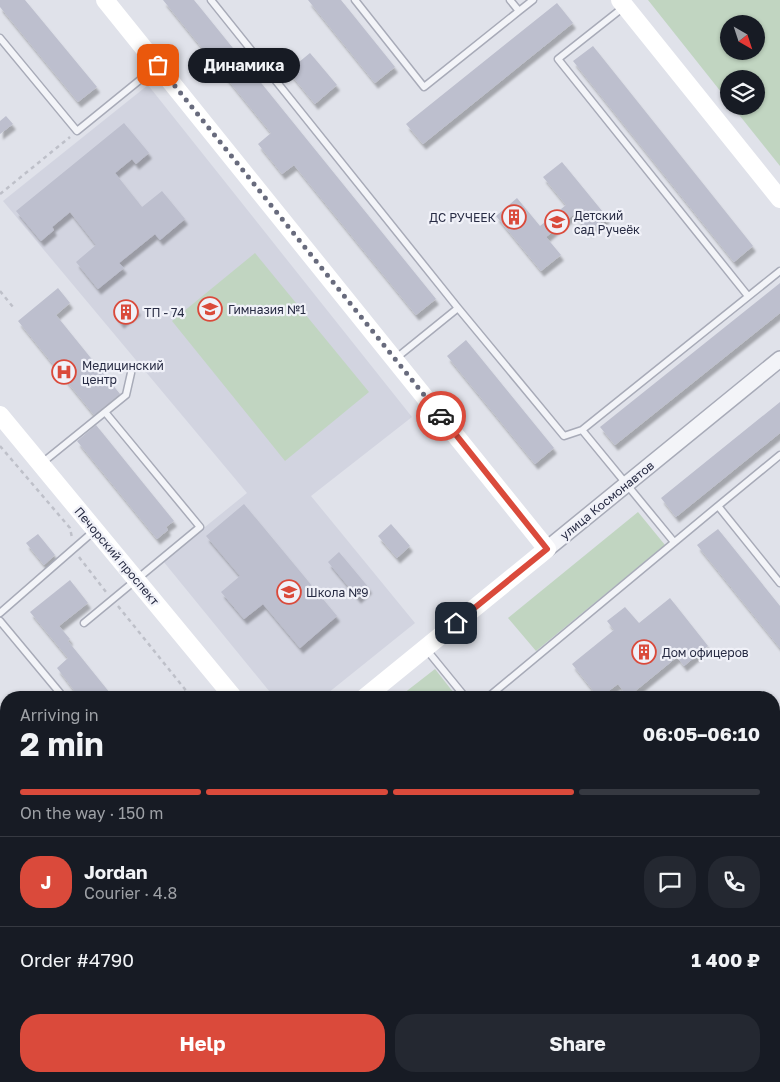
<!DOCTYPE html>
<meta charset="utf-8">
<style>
body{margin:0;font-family:"Golos Text",sans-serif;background:#242831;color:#f1f3f6;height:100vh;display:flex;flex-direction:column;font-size:19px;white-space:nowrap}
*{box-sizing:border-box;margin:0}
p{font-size:16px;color:#9ea1a6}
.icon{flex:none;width:28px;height:28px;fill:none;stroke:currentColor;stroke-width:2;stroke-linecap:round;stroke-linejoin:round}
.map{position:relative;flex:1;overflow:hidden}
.drawer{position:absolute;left:0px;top:691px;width:780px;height:391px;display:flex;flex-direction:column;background:#171b24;border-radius:20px 20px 0 0;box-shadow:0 1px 4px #0004}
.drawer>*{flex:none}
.needle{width:32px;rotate:141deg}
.tools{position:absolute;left:720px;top:15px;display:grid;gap:10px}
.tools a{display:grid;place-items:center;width:45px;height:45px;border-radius:50%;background:#171b24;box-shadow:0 1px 4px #0004;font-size:25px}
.pin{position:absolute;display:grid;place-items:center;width:42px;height:42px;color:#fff;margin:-21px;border-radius:10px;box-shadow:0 2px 8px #0006}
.courier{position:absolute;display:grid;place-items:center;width:50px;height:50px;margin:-25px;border:4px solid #da4a3b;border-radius:50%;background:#fff;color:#222;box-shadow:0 1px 6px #0007}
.bubble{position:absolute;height:35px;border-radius:18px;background:#171b24;box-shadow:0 1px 4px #0004;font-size:16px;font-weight:700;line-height:35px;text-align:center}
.head em{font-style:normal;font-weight:700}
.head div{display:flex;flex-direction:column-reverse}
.head{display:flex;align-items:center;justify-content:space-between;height:85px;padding:0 20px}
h1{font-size:32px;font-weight:700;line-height:38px}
.bar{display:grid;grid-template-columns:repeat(4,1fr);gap:8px 5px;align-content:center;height:60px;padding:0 20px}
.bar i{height:6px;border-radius:4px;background:#363941}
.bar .on{background:#da4a3b}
.bar p{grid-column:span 4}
.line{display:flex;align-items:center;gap:12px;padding:0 20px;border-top:1px solid #363941}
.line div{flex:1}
.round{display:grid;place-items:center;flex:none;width:52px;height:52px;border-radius:20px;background:#242831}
.cta{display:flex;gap:10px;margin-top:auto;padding:10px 20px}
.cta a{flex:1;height:58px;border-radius:20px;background:#da4a3b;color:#fff;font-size:20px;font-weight:700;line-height:58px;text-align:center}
.cta a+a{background:#242831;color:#f1f3f6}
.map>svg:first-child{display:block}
.built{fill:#d2d4e0}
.green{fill:#c1d5c1;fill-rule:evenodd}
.building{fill:#bdbfce;filter:url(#shadow)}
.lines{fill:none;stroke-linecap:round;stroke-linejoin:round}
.service-casing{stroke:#a8abb8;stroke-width:9}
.tertiary-casing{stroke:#a8abb8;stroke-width:18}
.path{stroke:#bec0c9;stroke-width:2.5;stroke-dasharray:4 4;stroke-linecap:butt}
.service{stroke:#f3f4f8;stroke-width:6}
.tertiary{stroke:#f3f4f8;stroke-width:15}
.secondary{stroke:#fff;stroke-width:18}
.done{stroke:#686b7d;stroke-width:5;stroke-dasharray:0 9}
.route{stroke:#da4a3b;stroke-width:6}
.labels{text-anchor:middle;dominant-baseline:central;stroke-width:4.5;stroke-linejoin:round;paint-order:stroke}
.poi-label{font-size:12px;fill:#272b43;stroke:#f0f1f8;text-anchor:start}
.street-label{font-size:12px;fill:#272b43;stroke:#f0f1f8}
</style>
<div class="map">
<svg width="780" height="1082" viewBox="0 0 780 1082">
<defs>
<filter id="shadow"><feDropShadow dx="3" dy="5.5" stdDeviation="1" flood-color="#0004"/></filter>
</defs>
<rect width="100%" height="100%" fill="#e0e2ea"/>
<path class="built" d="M 148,85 L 412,417 L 311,496 L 415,623 L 323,697 L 274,697 L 163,561 L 247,493 L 3,201 Z"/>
<path class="green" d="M 648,0 L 780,0 L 780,166 L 732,106 L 756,106 L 756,79 L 729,79 L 729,102 ZM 729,24 L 756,24 L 756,51 L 729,51 Z
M 255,253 L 369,392 L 285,461 L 172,321 Z
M 638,512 L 665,545 L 536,651 L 508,618 Z
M 435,669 L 457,697 L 399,697 Z"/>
<path class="building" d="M 0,0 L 25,0 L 97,87 L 78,102 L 0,7 Z
M 163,0 L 194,0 L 436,299 L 416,315 L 294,165 L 282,174 L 258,144 L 271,133 Z
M 308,0 L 341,0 L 395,67 L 375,83 Z
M 557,3 L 573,23 L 423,144 L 406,124 Z
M 593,46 L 753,246 L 734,262 L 573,61 Z
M 310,53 L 337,85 L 315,104 L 288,71 Z
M 6,116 L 13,124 L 0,134 L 0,121 Z
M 124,123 L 149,153 L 136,164 L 132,159 L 115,173 L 142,207 L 162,191 L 185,219 L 160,240 L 155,234 L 119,263 L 124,268 L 98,289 L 76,262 L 96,245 L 70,212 L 52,227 L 54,230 L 41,241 L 16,211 Z
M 562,162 L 607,217 L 589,232 L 574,214 L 546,237 L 561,255 L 541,271 L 496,216 L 517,198 L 540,226 L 566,205 L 543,177 Z
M 780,283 L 780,313 L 615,445 L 600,427 Z
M 58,288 L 70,303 L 56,315 L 120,394 L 94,415 L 18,321 Z
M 130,301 L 138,310 L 121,323 L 114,314 Z
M 466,340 L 554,448 L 535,464 L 447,356 Z
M 780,402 L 780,433 L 676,517 L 661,498 Z
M 96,425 L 174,521 L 166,527 L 168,530 L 157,539 L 77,441 Z
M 244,504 L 337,616 L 300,648 L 263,604 L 244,619 L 221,592 L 240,576 L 206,536 Z
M 391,524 L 410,546 L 397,558 L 378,536 Z
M 718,529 L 780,606 L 780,648 L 697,545 Z
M 38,534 L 55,555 L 44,565 L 26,543 Z
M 339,552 L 369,588 L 358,598 L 328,562 Z
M 70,580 L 88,603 L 59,626 L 70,639 L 68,641 L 114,698 L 80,698 L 57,668 L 68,658 L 30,612 Z
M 670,598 L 708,646 L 684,666 L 677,657 L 628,697 L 618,684 L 599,698 L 572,664 L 614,630 L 607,621 L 625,607 L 639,623 Z"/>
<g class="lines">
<g class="service-casing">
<path id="service" d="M 211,0 L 458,308 L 564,436 L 582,430 L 674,542
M 355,0 L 424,87 L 519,11 L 510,0
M 625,6 L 558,59 L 748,296
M 519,11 L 533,0
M 0,38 L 77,131 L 157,66
M 395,359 L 458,308
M 105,412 L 126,395 L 131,373
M 582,430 L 780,271
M 780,455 L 718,506 L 780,583
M 42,463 L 105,412 L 200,527 L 84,623
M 0,613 L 94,531
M 0,621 L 60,693 L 55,698
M 426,649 L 466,698
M 487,698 L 718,506
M 0,880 L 6,881
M 774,943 L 780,951
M 0,971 L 6,968
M 774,1058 L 780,1066
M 231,1076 L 236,1082
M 663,1076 L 667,1082
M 157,1082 L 164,1076
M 217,1082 L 224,1076
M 357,1082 L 364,1076"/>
</g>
<g class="tertiary-casing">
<path id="tertiary" d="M 547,549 L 780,359"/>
</g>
<path class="path" d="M 0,194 L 70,137
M 0,291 L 13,307
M 0,446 L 70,528 L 72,538
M 79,557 L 106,592
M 118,606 L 192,698
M 497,1076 L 502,1082"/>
<use href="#service" class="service"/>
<use href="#tertiary" class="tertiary"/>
<path class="secondary" d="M 105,0 L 547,549 L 364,698
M 620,0 L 780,199
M 0,415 L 234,698
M 541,1076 L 545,1082"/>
</g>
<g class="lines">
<path class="done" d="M 158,65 L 441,416"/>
<path class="route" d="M 441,416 L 547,549 L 456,623"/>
</g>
<defs>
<g id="building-ring" transform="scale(1.25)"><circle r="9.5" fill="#f0f1f8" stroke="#da4a3b" stroke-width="1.5"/><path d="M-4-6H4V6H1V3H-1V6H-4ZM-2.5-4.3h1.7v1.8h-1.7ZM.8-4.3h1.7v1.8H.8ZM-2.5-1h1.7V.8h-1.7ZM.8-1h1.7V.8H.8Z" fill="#da4a3b"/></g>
<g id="school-ring" transform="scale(1.25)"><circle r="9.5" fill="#f0f1f8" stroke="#da4a3b" stroke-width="1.5"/><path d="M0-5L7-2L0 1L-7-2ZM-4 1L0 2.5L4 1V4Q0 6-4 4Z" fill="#da4a3b"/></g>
<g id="hospital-ring" transform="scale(1.25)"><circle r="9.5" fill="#f0f1f8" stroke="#da4a3b" stroke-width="1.5"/><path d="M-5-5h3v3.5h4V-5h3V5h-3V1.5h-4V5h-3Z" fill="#da4a3b"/></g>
</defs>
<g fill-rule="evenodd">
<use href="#building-ring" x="514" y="217"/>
<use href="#school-ring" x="557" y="222"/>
<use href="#school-ring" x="210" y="309"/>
<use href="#building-ring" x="126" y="312"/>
<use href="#hospital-ring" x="64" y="372"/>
<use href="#school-ring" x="289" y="592"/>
<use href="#building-ring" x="644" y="652"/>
</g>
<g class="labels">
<g class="poi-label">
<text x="574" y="215">Детский<tspan x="574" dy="14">сад Ручеёк</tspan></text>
<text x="496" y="217" text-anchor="end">ДС РУЧЕЕК</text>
<text x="228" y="309">Гимназия №1</text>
<text x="144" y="312">ТП - 74</text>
<text x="82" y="365">Медицинский<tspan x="82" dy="14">центр</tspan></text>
<text x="306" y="592">Школа №9</text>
<text x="662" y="652">Дом офицеров</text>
</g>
<g class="street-label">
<text transform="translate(607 500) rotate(-39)">улица Космонавтов</text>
<text transform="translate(117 556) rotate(50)">Печорский проспект</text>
</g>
</g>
</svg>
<div class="tools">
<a><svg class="needle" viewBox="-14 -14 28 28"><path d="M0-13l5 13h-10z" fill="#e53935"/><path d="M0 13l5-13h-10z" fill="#9ea1a6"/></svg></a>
<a><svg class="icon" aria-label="layers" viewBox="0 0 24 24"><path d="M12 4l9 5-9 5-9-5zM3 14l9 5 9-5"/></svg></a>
</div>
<div class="pin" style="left:158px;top:65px;background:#ea580c"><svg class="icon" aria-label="bag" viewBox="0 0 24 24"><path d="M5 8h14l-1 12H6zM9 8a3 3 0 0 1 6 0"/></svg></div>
<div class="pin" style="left:456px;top:623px;background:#1f2937"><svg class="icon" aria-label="home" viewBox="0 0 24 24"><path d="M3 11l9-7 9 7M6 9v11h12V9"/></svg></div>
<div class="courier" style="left:441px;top:416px"><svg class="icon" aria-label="car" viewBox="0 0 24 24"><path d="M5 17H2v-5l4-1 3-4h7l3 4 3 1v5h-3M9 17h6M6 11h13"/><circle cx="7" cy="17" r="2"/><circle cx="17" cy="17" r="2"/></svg></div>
<div class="bubble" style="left:188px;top:48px;width:112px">Динамика</div>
<section class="drawer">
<div class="head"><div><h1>2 min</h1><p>Arriving in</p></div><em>06:05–06:10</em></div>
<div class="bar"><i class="on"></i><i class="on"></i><i class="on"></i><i></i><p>On the way · 150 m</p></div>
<div class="line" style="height:90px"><b class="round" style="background:#da4a3b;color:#fff">J</b><div><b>Jordan</b><p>Courier · 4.8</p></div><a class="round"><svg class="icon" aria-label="chat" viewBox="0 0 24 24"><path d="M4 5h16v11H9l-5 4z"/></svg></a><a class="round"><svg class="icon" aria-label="phone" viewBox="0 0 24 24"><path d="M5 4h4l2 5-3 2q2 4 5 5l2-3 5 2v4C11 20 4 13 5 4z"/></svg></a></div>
<div class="line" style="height:65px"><div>Order #4790</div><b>1 400 ₽</b></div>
<div class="cta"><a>Help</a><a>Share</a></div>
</section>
</div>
